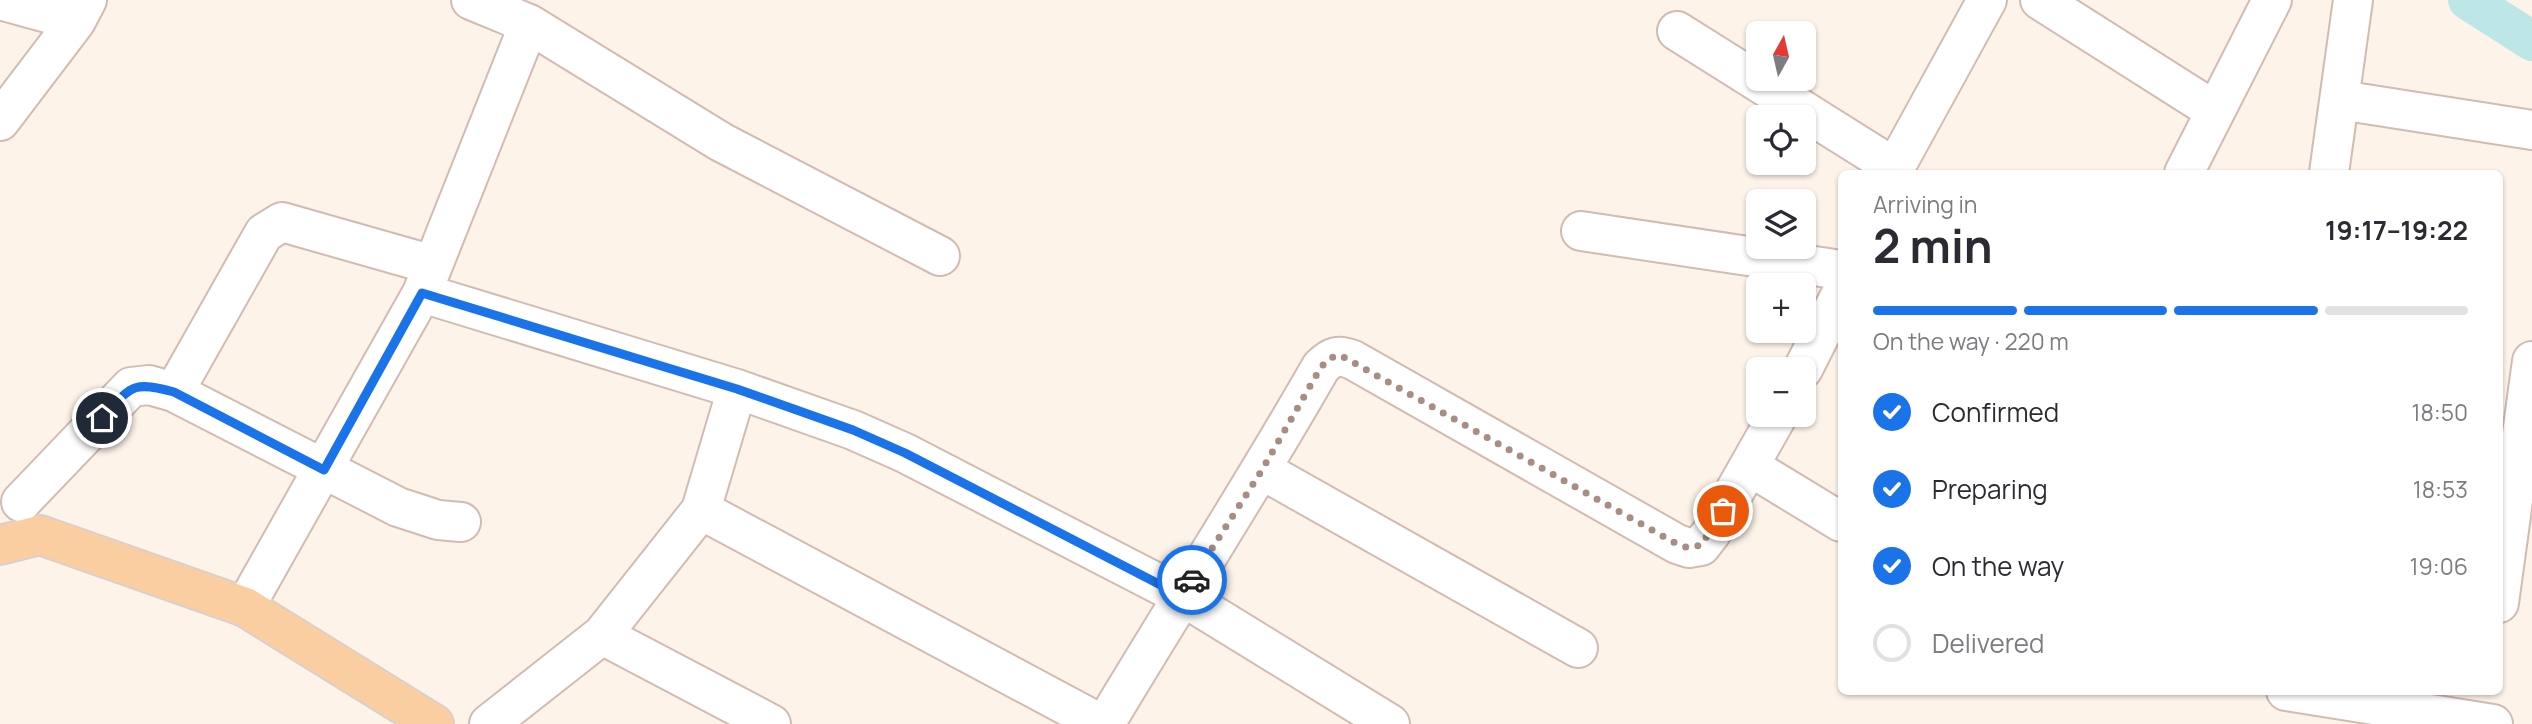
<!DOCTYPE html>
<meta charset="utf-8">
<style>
body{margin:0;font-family:Manrope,sans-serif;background:#f2f2f3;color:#2b2b33;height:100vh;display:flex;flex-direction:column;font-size:26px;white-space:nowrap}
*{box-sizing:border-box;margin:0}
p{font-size:23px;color:#7c7c81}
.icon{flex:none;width:38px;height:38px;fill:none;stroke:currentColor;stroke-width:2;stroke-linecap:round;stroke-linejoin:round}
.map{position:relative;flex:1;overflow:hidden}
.details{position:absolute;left:1838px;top:170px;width:665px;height:525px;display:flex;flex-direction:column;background:#fff;border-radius:10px;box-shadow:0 2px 5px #0004}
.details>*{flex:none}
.needle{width:46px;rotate:8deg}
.controls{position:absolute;left:1746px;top:21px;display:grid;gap:14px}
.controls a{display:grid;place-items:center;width:70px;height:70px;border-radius:10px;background:#fff;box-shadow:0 2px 5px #0004;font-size:35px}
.pin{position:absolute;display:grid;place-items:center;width:60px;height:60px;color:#fff;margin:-30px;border:4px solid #fff;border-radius:50%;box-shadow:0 2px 7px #0007}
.courier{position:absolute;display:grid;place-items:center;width:70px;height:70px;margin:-35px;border:5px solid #1a73e8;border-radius:50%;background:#fff;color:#222;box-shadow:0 2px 9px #0007}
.headline em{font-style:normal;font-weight:700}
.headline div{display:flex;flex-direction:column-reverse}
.headline{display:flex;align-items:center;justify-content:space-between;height:119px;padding:0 35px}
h1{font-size:46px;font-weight:700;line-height:52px}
.bar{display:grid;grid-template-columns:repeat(4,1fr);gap:10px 7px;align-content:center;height:84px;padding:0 35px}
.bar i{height:9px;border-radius:5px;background:#e1e1e2}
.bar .selected{background:#1a73e8}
.bar p{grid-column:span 4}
ol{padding:0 35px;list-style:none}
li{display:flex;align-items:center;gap:21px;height:77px}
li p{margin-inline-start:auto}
li .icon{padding:7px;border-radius:50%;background:#1a73e8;color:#fff;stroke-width:4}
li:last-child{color:#7c7c81}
li i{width:38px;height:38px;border:4px solid #e1e1e2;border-radius:50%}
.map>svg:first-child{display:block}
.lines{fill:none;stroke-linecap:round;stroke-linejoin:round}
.canal{stroke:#bde7e7;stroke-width:40}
.minor-casing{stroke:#d2bbb1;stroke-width:42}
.major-casing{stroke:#d9d0cd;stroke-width:42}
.minor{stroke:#fff;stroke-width:38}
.major{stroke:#fbcea2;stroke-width:38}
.done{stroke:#a78d83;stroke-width:7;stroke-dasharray:0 12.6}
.route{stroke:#1a73e8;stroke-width:9}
</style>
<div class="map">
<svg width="2532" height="724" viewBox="0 0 2532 724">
<rect width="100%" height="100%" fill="#fdf3e9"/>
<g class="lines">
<path class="canal" d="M 2468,0 L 2532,41"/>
<g class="minor-casing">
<path id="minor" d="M 0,0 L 76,21 L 87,0
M 471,0 L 529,24 L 721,142 L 940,256
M 2040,0 L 2215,111
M 1677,31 L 1895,168
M 2340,100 L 2532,130
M 0,121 L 76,21
M 1892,173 L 1987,0
M 2184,173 L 2272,0
M 2329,173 L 2353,0
M 1581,231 L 1841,270
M 422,293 L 737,389 L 853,430 L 905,453 L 1182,596 L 1390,724
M 1803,369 L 1841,294
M 174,392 L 264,233 L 282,222 L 433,265
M 1749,466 L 1841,522
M 1262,470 L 1578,648
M 21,502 L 131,387 L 149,385 L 174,392 L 398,507 L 438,520 L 461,522
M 701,510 L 1101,724
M 2499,603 L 2532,361
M 245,607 L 422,293 L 529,24
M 602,635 L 771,724
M 2286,691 L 2493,724
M 489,724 L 602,635 L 701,510 L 737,389
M 1105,724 C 1176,605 1252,488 1321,367 C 1332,356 1338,354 1353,360 L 1677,544 L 1689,548 L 1701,546 L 1711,533 L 1778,415"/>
</g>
<g class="major-casing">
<path id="major" d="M 0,545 L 40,535 L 245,607 L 434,724"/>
</g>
<use href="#minor" class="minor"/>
<use href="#major" class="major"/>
</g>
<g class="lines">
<path class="done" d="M 1192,580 L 1262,470 L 1321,367 L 1330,358 L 1340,355 L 1677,544 L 1689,548 L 1701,545 L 1723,511"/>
<path class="route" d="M 102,418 C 131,387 131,380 174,392 L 324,470 L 422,293 L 737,389 L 853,430 L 905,453 L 1182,596 L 1192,580"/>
</g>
</svg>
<div class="controls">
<a><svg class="needle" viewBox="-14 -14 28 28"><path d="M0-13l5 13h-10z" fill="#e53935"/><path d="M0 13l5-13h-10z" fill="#7c7c81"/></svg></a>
<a><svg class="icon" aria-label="locate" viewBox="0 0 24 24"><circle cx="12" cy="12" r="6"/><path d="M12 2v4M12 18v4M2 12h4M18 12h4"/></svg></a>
<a><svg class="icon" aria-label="layers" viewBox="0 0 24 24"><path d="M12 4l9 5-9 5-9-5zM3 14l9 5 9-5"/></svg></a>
<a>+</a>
<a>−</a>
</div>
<div class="pin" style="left:1723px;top:511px;background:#ea580c"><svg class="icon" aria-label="bag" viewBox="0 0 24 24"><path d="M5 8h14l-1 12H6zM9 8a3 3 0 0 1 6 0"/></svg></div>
<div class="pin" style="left:102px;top:418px;background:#1f2937"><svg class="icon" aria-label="home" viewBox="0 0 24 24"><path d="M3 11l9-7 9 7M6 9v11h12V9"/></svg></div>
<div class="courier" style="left:1192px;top:580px"><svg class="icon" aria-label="car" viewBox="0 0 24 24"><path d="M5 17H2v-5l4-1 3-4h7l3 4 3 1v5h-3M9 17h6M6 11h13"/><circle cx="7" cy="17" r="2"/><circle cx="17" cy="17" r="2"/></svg></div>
<section class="details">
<div class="headline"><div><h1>2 min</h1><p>Arriving in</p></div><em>19:17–19:22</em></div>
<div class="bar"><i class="selected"></i><i class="selected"></i><i class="selected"></i><i></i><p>On the way · 220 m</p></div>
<ol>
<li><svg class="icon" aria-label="check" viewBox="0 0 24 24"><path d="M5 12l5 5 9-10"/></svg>Confirmed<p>18:50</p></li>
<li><svg class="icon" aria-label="check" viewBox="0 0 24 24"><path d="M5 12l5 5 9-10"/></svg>Preparing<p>18:53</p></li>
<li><svg class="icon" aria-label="check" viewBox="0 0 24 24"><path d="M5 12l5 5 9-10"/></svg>On the way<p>19:06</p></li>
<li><i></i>Delivered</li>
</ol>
</section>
</div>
